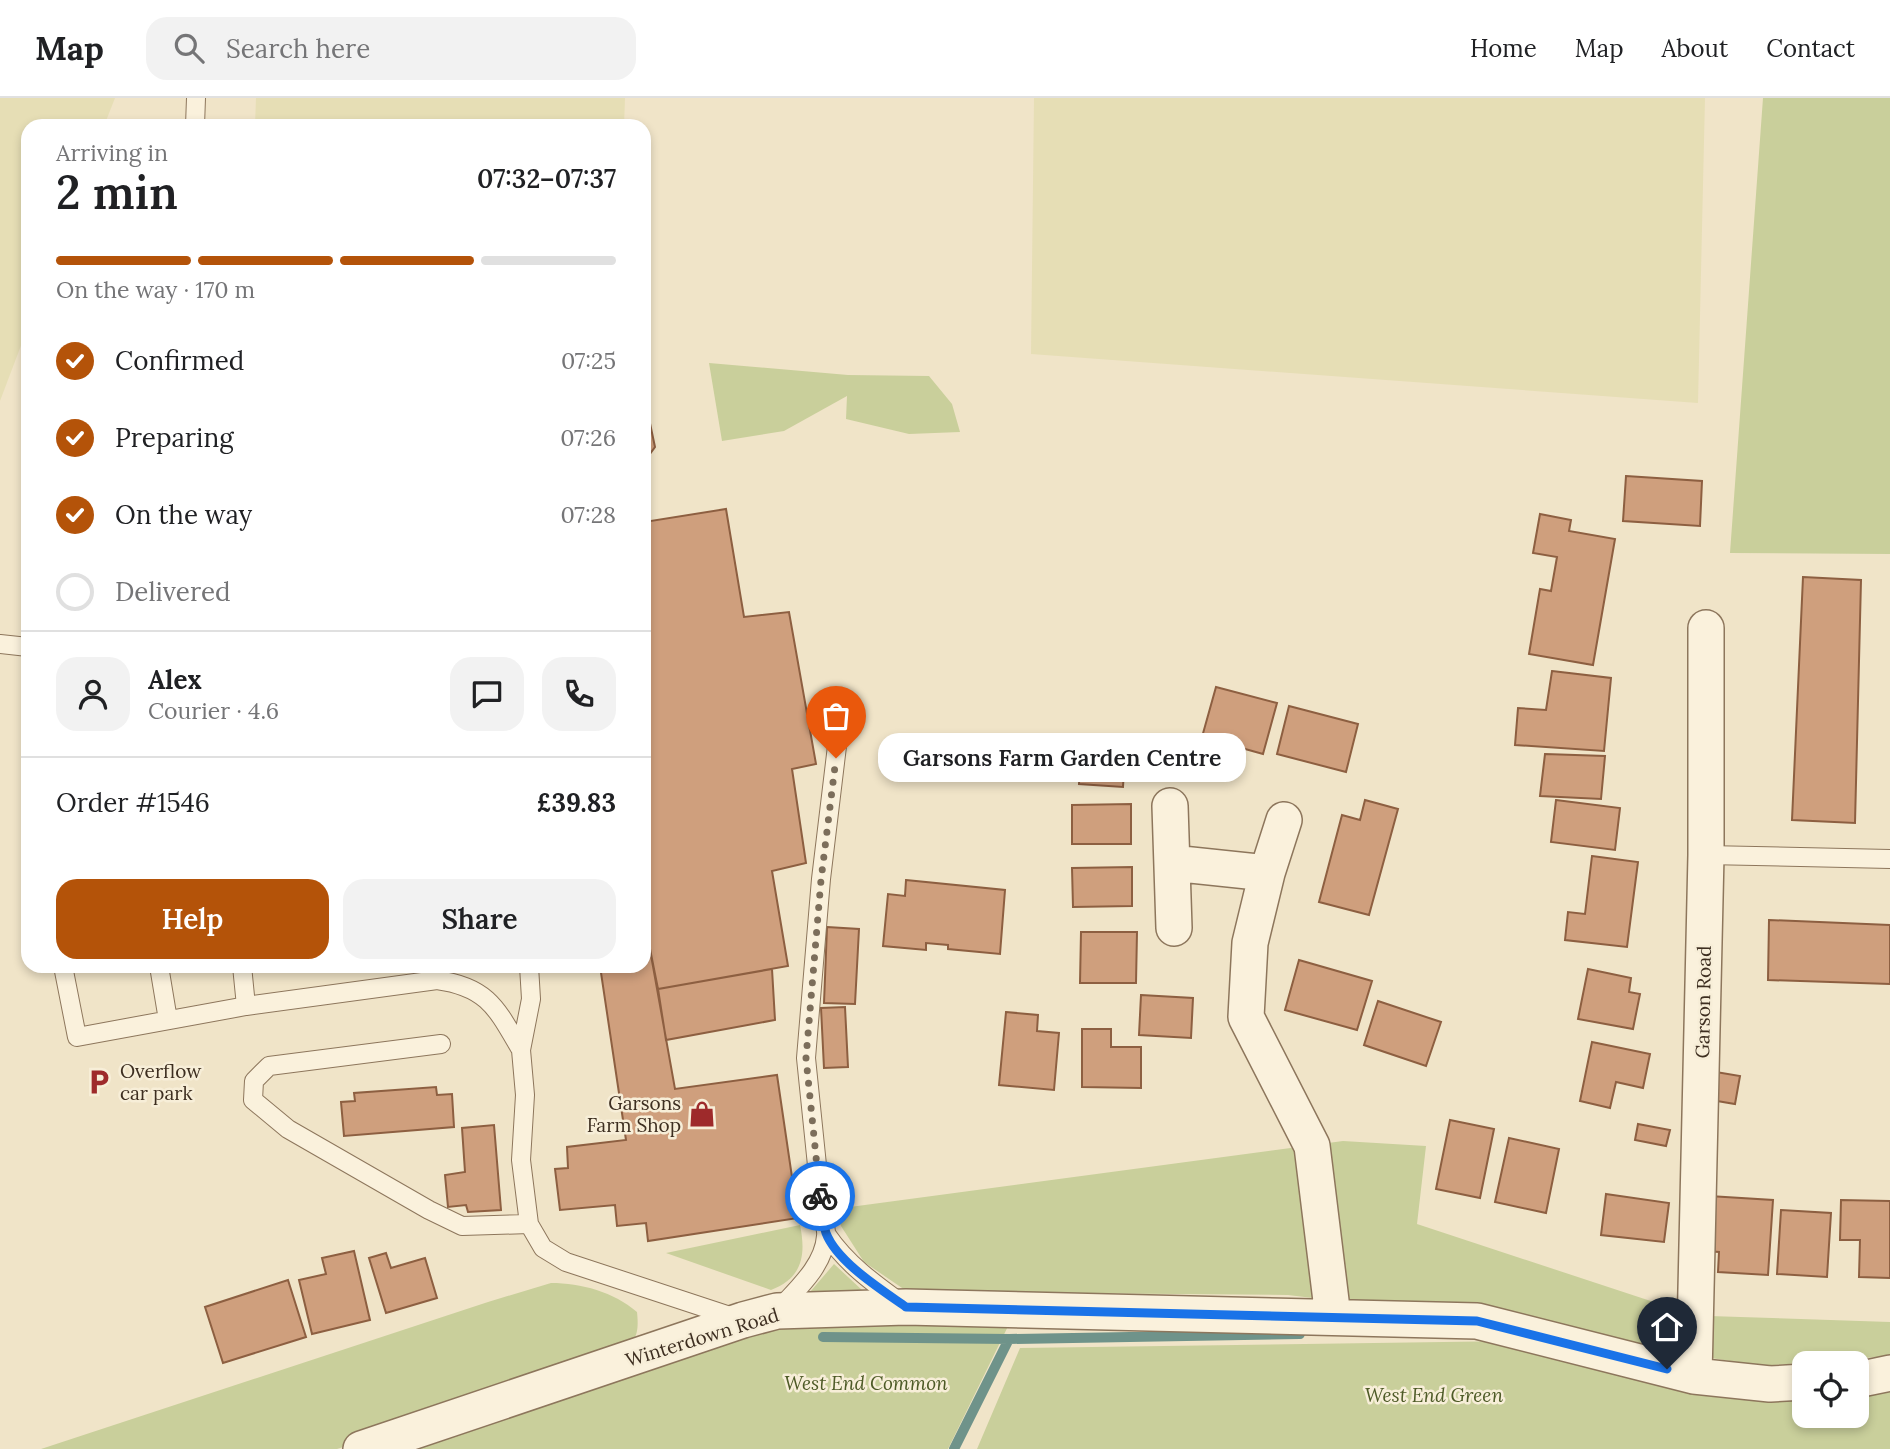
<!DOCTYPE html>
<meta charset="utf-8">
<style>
body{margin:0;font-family:Lora,serif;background:#f2f2f2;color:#202124;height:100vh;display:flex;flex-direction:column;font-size:26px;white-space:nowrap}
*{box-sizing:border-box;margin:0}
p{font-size:23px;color:#757577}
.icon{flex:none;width:38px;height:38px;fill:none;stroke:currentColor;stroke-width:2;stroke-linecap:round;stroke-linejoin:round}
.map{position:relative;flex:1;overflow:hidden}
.sheet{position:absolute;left:21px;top:21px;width:630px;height:854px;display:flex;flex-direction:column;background:#fff;border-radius:21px;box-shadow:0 4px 10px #0003}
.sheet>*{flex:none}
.fabs{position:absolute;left:1792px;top:1253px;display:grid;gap:14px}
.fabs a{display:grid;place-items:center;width:77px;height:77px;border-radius:14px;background:#fff;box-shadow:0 4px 10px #0003;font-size:35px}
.pin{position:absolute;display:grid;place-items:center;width:60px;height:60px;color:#fff;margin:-72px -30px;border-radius:50% 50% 50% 0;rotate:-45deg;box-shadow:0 0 7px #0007}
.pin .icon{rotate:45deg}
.courier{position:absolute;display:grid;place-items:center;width:70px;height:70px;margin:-35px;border:5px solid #1a73e8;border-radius:50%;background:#fff;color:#222;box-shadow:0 2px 9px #0007}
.bubble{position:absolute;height:49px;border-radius:21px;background:#fff;box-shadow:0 4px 10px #0003;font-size:23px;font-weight:600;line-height:49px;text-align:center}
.summary em{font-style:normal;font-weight:600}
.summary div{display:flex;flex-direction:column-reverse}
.summary{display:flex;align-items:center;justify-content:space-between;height:119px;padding:0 35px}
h1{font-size:46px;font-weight:600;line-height:52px}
.bar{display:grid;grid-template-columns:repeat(4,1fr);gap:10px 7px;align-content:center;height:84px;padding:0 35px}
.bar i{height:9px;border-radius:5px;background:#e0e0e0}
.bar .current{background:#b45309}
.bar p{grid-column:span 4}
.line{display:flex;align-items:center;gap:18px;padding:0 35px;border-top:2px solid #e0e0e0}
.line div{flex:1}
.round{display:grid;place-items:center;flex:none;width:74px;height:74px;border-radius:21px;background:#f2f2f2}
ol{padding:0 35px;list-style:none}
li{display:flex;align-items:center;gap:21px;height:77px}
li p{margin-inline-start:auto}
li .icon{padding:7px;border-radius:50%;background:#b45309;color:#fff;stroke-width:4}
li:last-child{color:#757577}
li i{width:38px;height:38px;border:4px solid #e0e0e0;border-radius:50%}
.action{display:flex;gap:14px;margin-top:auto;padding:14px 35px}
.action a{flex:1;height:80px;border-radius:21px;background:#b45309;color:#fff;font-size:28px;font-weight:600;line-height:80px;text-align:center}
.action a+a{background:#f2f2f2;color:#202124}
header{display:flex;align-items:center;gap:42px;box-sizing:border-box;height:98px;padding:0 35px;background:#fff;border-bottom:2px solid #e0e0e0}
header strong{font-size:33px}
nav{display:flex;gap:38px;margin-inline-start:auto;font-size:24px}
.search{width:490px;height:63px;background:#f2f2f2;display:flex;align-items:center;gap:18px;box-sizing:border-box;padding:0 24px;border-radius:21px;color:#757577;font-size:26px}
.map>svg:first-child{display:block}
.farmland{fill:#e6deb5}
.green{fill:#c9cf9b}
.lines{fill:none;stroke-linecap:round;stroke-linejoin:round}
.stream{stroke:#6f938a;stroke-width:10}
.building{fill:#cf9f7d;stroke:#8d5f41;stroke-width:2}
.lane-casing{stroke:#8d765c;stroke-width:20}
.street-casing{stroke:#8d765c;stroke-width:38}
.lane{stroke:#faf1dc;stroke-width:18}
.street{stroke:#faf1dc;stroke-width:35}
.done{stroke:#7c6e5b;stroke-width:7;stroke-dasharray:0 12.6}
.route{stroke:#1a73e8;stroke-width:9}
.labels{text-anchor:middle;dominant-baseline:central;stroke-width:5;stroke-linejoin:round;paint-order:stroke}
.street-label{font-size:19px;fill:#3d2e20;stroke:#f7eed8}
.poi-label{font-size:19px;fill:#3d2e20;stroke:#f7eed8;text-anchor:start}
.park-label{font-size:19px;font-style:italic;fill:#4d5a26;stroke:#f7eed8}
</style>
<header>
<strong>Map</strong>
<div class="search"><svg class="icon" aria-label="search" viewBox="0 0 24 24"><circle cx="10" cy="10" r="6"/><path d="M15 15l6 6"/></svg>Search here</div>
<nav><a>Home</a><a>Map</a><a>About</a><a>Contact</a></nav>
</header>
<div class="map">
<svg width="1890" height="1351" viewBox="0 0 1890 1351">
<rect width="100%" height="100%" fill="#f0e4c8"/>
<path class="farmland" d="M 0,0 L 115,0 L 104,28 L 28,28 L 28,229 L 0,303 Z
M 256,0 L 625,0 L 624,28 L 255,28 Z
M 1034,0 L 1705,0 L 1698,305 L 1031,256 Z"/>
<path class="green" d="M 1763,0 L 1890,0 L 1890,456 L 1730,455 Z
M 709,265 L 848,277 L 929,278 L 952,306 L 960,334 L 909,336 L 846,321 L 847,298 L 784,333 L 722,343 Z
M 1343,1043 L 1426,1048 L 1417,1126 L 1681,1213 L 1709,1218 L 1890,1224 L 1890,1258 L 1762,1268 L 1379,1208 L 1288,1197 L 908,1194 L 864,1164 L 841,1128 L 835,1111 Z
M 800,1127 C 806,1156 803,1180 771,1192 L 666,1155 Z
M 834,1166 L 862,1192 L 862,1194 L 812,1196 L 810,1194 Z
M 551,1185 C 581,1185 614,1194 637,1214 C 640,1242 633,1245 612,1261 L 337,1351 L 41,1351 L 488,1204 Z
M 1014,1216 L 948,1351 L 398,1351 L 727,1232 Z
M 1513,1243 L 1804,1292 L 1804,1318 L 1857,1318 L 1857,1293 L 1890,1288 L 1890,1351 L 977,1351 L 1020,1250 Z"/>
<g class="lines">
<path class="stream" d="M 823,1239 L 1009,1241 L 1300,1236
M 954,1351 L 1009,1241"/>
</g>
<path class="building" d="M 644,297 L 655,349 L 644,364 Z
M 1626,378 L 1702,383 L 1700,428 L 1623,423 Z
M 726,411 L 744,519 L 789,514 L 816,666 L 792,671 L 806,765 L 772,773 L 788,868 L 658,891 L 649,846 L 644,847 L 644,424 Z
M 1540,416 L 1571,422 L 1569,433 L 1615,441 L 1593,567 L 1529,556 L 1540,491 L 1551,493 L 1557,459 L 1533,455 Z
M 1803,479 L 1861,482 L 1855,725 L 1792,722 Z
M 1552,573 L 1611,580 L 1604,653 L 1515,647 L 1518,610 L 1546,612 Z
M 1216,589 L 1277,605 L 1263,656 L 1202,639 Z
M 1289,608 L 1358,626 L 1346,674 L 1277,656 Z
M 1081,651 L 1125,654 L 1123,689 L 1079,686 Z
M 1545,656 L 1605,658 L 1601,701 L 1540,698 Z
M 1365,702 L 1398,711 L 1369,817 L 1319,804 L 1342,717 L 1360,722 Z
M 1556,702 L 1620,710 L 1615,752 L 1551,744 Z
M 1131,706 L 1131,746 L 1072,746 L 1072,707 Z
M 1592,758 L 1638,764 L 1627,849 L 1565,842 L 1568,814 L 1585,816 Z
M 1132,769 L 1132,808 L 1073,809 L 1072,770 Z
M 906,782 L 1005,792 L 1000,856 L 948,851 L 948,847 L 926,845 L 926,852 L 883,848 L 888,796 L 905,798 Z
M 1769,822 L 1890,827 L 1890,886 L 1768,882 Z
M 827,829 L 859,831 L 855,906 L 824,905 Z
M 1081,834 L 1137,834 L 1136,885 L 1080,885 Z
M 649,846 L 675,991 L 777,977 L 798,1120 L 648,1143 L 646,1125 L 617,1128 L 615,1107 L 560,1112 L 555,1071 L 568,1070 L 567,1049 L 626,1042 L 600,868 L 644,868 L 644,847 Z
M 1299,862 L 1372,883 L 1357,932 L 1285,912 Z
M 772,871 L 775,922 L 666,942 L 658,891 Z
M 1588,871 L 1631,880 L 1629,894 L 1640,896 L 1633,931 L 1578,921 Z
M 1141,897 L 1193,900 L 1191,940 L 1139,937 Z
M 1378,903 L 1441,924 L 1426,968 L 1364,947 Z
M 845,909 L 848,969 L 824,970 L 821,910 Z
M 1006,914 L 1038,917 L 1037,933 L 1059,935 L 1054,992 L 999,987 Z
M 1082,931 L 1111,931 L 1111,949 L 1141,949 L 1141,990 L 1082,989 Z
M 1592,944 L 1650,956 L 1643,990 L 1616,984 L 1610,1010 L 1580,1003 Z
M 1710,973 L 1740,978 L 1735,1006 L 1705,1001 Z
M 436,989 L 437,997 L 452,996 L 454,1029 L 344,1038 L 341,1004 L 355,1003 L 354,995 Z
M 1450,1022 L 1494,1031 L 1480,1100 L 1436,1091 Z
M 1638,1026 L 1670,1032 L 1666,1048 L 1635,1042 Z
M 494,1027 L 501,1112 L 468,1114 L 466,1107 L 448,1109 L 445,1077 L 465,1074 L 462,1030 Z
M 1509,1040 L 1559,1051 L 1546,1115 L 1495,1104 Z
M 1606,1096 L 1669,1105 L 1664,1144 L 1601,1137 Z
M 1709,1098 L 1773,1102 L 1768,1177 L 1718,1174 L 1719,1154 L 1706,1153 Z
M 1841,1102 L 1890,1103 L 1890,1180 L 1859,1179 L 1860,1142 L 1840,1142 Z
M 1781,1112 L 1831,1115 L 1827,1179 L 1777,1176 Z
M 354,1153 L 370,1222 L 312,1236 L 299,1182 L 326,1176 L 322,1160 Z
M 386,1155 L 391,1170 L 425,1160 L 437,1200 L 386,1215 L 369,1160 Z
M 288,1182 L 306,1239 L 223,1265 L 205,1209 Z"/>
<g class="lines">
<g class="lane-casing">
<path id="lane" d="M 195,28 L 196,0
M 0,546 L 28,549
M 1706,757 L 1890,761
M 63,868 L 77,939 L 246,908
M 159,868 L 168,922
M 242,868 L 246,908 L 437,882 C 488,889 497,911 521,952
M 529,868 L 531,901 L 521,952 L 525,997 L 521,1062 L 529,1126 L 543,1150 L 566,1164 L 736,1220
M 441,946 L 269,968 L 254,983 L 253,1002 L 288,1031 L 429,1112 L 462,1128 L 529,1126
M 827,1137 C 846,1165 873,1185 901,1205
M 777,1213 C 796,1192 824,1168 826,1138 C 827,1131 823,1122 822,1116 L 806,960 L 821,781 L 841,615"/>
</g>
<g class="street-casing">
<path id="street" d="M 1170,708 L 1174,830
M 1284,722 L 1267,775 L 1250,845 L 1246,919 L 1312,1048 L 1333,1219
M 1172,765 L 1267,775
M 1694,1278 L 1706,757 L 1706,530
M 1857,1282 L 1890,1275
M 361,1351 L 743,1222 L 777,1213 L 906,1209 L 1477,1223 L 1694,1278 L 1770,1286 L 1804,1284"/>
</g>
<use href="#lane" class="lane"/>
<use href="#street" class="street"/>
</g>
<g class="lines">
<path class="done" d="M 820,1098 L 806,960 L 821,782 L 836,660"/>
<path class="route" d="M 820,1098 C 821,1110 822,1124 826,1135 C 837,1164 882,1192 906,1209 L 1477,1223 L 1667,1271"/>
</g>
<defs>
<g id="parking-bare" transform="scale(2.1)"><path d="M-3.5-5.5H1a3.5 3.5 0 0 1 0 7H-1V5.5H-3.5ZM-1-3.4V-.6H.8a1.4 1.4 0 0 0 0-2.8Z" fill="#9e2a2b" stroke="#f7eed8" stroke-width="2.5" paint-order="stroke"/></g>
<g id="shop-bare" transform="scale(2.1)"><path d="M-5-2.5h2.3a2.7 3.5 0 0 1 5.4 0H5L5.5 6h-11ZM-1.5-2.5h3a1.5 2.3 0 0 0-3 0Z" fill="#9e2a2b" stroke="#f7eed8" stroke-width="2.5" paint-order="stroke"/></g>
</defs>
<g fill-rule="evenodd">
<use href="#parking-bare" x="99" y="984"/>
<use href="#shop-bare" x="702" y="1016"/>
</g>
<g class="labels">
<g class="street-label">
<text transform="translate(1703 904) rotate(-89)">Garson Road</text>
<text transform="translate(702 1239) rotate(-17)">Winterdown Road</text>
</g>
<g class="poi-label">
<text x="120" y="973">Overflow<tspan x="120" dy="22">car park</tspan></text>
<text x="681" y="1005" text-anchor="end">Garsons<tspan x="681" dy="22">Farm Shop</tspan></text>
</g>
<g class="park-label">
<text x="866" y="1285">West End Common</text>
<text x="1434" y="1297">West End Green</text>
</g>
</g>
</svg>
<div class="fabs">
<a><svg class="icon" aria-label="locate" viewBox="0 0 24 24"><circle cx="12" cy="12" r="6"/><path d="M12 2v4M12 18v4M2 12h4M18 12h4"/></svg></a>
</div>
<div class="pin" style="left:836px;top:660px;background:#ea580c"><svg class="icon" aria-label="bag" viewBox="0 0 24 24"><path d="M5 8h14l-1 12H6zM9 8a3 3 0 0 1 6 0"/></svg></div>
<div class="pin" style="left:1667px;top:1271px;background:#1f2937"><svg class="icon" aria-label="home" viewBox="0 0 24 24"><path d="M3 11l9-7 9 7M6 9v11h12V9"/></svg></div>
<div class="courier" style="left:820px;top:1098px"><svg class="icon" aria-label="bike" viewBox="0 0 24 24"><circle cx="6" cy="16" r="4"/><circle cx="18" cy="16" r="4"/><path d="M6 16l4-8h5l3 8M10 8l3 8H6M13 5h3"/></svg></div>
<div class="bubble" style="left:878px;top:635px;width:368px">Garsons Farm Garden Centre</div>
<section class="sheet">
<div class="summary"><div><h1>2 min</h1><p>Arriving in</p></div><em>07:32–07:37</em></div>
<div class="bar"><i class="current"></i><i class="current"></i><i class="current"></i><i></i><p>On the way · 170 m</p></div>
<ol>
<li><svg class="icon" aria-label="check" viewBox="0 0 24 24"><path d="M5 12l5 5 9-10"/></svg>Confirmed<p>07:25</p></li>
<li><svg class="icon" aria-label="check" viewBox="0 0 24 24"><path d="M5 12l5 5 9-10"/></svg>Preparing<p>07:26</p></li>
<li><svg class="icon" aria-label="check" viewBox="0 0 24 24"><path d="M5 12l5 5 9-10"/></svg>On the way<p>07:28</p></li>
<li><i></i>Delivered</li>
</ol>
<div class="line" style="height:126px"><a class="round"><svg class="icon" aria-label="person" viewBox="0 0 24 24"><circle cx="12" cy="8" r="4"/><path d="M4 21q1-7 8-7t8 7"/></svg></a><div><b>Alex</b><p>Courier · 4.6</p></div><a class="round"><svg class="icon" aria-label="chat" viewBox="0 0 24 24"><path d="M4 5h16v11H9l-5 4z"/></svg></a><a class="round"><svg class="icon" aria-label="phone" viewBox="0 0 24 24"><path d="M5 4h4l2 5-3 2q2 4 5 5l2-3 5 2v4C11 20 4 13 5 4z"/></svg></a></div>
<div class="line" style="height:91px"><div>Order #1546</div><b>£39.83</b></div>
<div class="action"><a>Help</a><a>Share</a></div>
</section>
</div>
